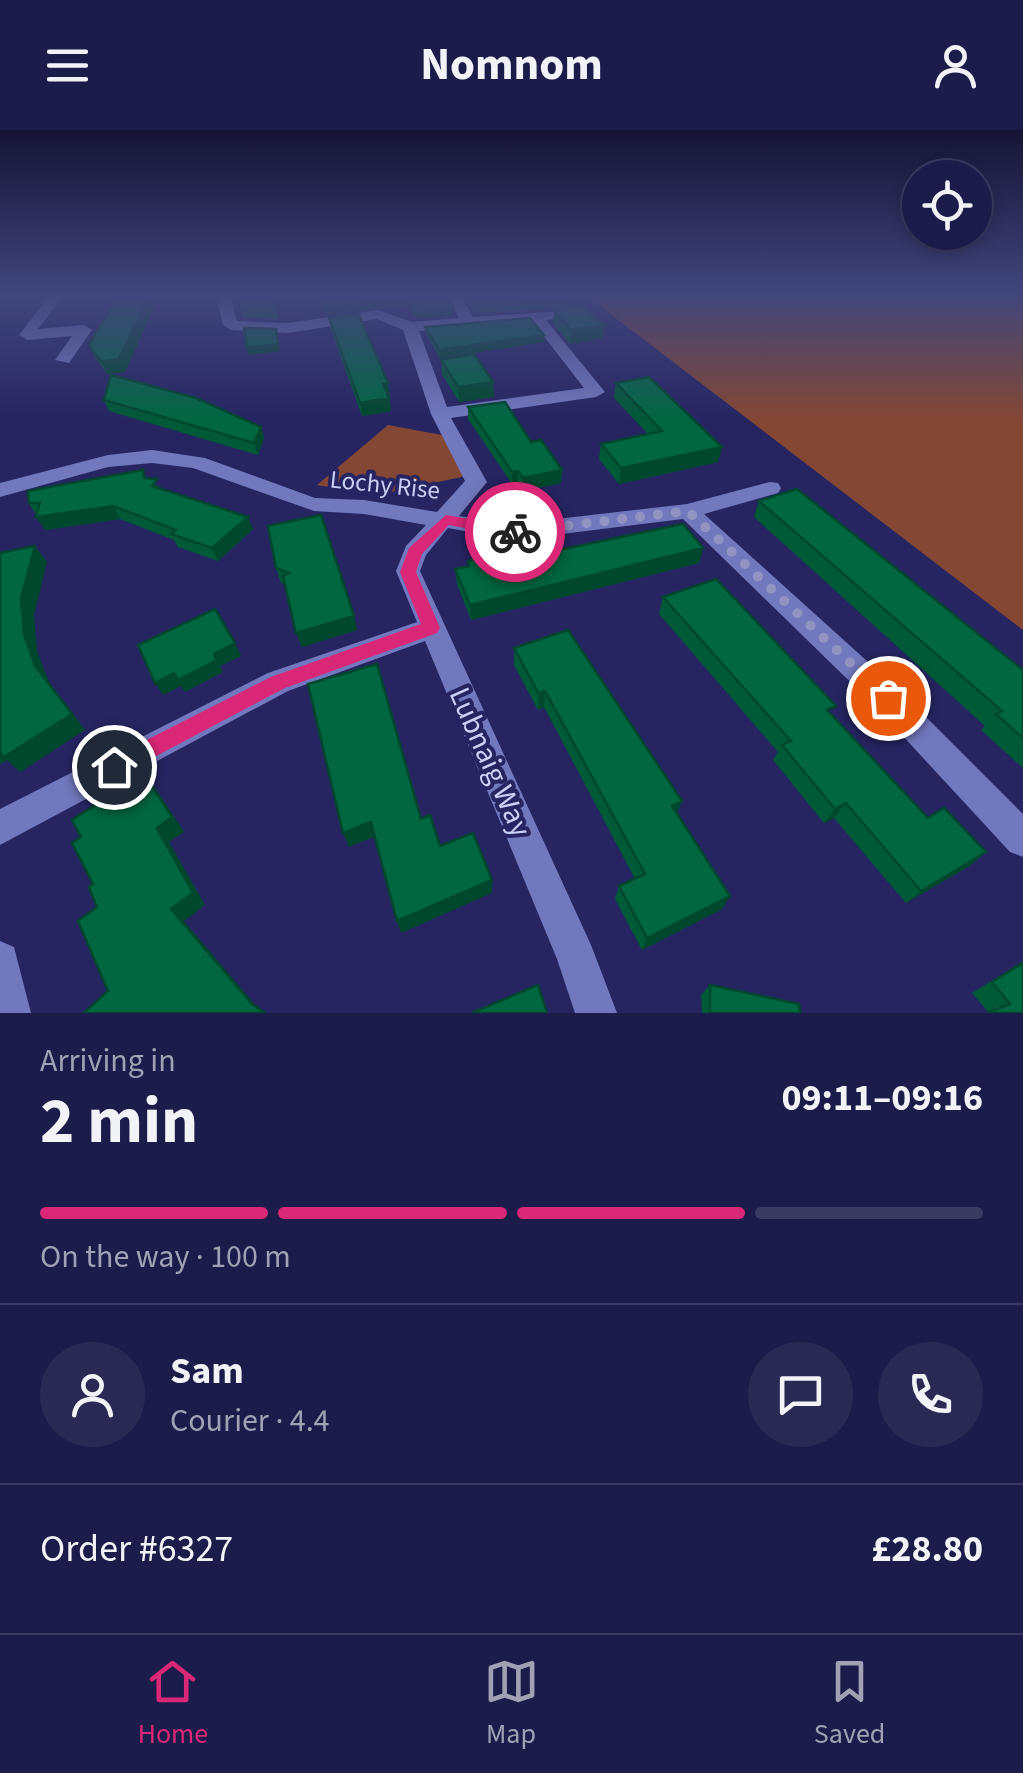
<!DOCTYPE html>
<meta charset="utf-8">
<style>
body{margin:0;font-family:"Source Sans 3",sans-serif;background:#292954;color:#f1f3f6;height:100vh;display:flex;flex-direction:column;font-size:38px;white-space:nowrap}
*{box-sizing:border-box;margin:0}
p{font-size:32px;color:#a0a1b5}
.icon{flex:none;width:55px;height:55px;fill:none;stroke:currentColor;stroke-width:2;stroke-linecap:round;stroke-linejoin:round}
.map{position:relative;height:883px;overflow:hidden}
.panel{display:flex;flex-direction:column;background:#1c1c4a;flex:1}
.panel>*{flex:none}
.tools{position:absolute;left:902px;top:30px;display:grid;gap:20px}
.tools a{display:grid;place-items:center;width:90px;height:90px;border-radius:50%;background:#1c1c4a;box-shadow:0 5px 15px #0003,0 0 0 2px #3a3a62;font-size:50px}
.pin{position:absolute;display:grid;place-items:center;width:85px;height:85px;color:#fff;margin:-42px;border:5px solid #fff;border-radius:50%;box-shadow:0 2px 10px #0007}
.courier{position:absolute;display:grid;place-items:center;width:100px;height:100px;margin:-50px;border:8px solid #db2777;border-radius:50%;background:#fff;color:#222;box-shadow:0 2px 12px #0007}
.head em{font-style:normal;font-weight:700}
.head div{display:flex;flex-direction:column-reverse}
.head{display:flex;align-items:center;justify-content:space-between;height:170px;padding:0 40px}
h1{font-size:65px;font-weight:700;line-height:75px}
.bar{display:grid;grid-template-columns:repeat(4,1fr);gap:15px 10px;align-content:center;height:120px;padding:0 40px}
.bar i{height:12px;border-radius:8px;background:#3a3a62}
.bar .on{background:#db2777}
.bar p{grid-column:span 4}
.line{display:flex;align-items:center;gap:25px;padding:0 40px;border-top:2px solid #3a3a62}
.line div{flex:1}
.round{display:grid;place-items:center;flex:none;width:105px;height:105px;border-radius:52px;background:#292954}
header{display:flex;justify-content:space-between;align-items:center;height:130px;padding:0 40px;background:#1c1c4a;font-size:45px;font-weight:700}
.tab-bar{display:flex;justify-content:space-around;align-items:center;height:140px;border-top:2px solid #3a3a62;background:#1c1c4a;font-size:28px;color:#a0a1b5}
.tab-bar a{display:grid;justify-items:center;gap:5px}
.tab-bar .on{color:#db2777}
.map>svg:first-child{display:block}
.green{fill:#834733}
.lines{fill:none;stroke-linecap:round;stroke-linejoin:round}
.minor{fill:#7278bd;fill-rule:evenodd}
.wall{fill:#005937}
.shaded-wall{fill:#00482d}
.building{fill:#006740;stroke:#00482d;stroke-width:2.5}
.route{fill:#db2777}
.done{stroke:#9194c2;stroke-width:10;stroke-dasharray:0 18}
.labels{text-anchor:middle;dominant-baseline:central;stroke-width:8;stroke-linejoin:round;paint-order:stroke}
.street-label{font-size:25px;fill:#cbd0f6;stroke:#262562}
.near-street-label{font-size:30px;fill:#cbd0f6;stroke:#262562}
</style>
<header><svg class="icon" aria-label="menu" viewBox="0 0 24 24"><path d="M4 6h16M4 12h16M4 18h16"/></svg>Nomnom<svg class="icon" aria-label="person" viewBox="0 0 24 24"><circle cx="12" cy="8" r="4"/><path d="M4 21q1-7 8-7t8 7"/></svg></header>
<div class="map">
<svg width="1023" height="883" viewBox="0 0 1023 883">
<rect width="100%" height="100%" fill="#262562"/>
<path class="green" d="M 587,166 L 1023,166 L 1023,500 Z
M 388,295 L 442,305 L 466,346 L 377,365 L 317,355 Z"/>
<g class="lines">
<path class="minor" d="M 49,166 L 64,166 L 38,199 L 84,195 L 92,200 L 69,233 L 55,230 L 72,206 L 27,210 L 19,205 Z
M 216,166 L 230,166 L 237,191 L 288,193 L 378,180 L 412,192 L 459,188 L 447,166 L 461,166 L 473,187 L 578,180 L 578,186 L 546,190 L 605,262 L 596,267 L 451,288 L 487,352 L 459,386 L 513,394 L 687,374 L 770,352 L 778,353 L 781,358 L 778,363 L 704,384 L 898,559 L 1023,684 L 1023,727 L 1010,722 L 876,577 L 683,389 L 513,410 L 448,398 L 426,425 L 420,441 L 591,815 L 617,883 L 575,883 L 557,829 L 425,511 L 288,561 L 0,715 L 0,679 L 268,543 L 417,492 L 396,441 L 406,416 L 426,395 L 364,384 L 314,381 L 193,338 L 152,333 L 108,337 L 0,367 L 0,353 L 108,325 L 152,320 L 205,328 L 315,368 L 364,370 L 437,382 L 465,351 L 431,284 L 403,200 L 377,189 L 288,203 L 231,200 L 223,195 ZM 532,191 L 584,258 L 447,277 L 419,201 Z
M 0,811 L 14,817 L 31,883 L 0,883 Z"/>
</g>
<path class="wall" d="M 118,166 L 159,166 L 125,242 L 107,244 L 95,227 L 89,215 Z
M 272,166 L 279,189 L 243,187 L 240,177 Z
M 319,166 L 446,166 L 453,178 L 453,185 L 416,188 L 409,176 L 325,184 Z
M 464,166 L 566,166 L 570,170 L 570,177 L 604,195 L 602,208 L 570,214 L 553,193 L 554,180 L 569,177 L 475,183 Z
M 329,188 L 388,253 L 391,281 L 362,286 L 331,200 Z
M 425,197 L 544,212 L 440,228 L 426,204 Z
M 441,230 L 493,252 L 494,267 L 459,272 L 442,244 Z
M 616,253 L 718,332 L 619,354 L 599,329 L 601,314 L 648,304 L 614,268 Z
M 104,270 L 261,297 L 264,308 L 258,325 L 109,281 Z
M 468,277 L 531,312 L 562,340 L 561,353 L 523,361 L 518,353 L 512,354 L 468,289 Z
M 146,348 L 162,359 L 253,399 L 218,431 L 178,417 L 174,410 L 120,389 L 45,400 L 29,373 Z
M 759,371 L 1023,540 L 1023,638 L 981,600 L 985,596 L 754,387 Z
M 268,396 L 357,500 L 302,517 L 296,503 L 285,454 L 281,453 L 276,438 Z
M 703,418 L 699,433 L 471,490 L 457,454 L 455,439 L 468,436 L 468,431 L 503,428 Z
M 663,467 L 831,584 L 928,688 L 986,722 L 969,736 L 906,773 L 834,688 L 824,693 L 773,630 L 778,622 L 659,484 Z
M 514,518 L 677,684 L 722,779 L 642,820 L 615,769 L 619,756 L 635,749 L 544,577 L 538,580 L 514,535 Z
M 1023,831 L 1023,883 L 988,882 L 972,863 Z
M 710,855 L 800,883 L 702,883 L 701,865 Z"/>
<path class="shaded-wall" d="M 149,166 L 159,166 L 125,242 L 107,244 L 101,232 Z
M 408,169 L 409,176 L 325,184 L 324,177 Z
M 453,178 L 453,185 L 416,188 L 415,181 Z
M 604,195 L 602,208 L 570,214 L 571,200 Z
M 276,199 L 280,221 L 249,225 L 247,218 Z
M 544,205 L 544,212 L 440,228 L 439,220 Z
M 493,252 L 494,267 L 459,272 L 458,257 Z
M 388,253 L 390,266 L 385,267 L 383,254 Z
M 389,268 L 391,281 L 362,286 L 360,273 Z
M 261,297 L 264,308 L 258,325 L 254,313 Z
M 722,317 L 718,332 L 619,354 L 621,338 Z
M 562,340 L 561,353 L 523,361 L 523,348 Z
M 518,341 L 518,353 L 512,354 L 512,342 Z
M 113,376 L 120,389 L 45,400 L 36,387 Z
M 248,387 L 253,399 L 218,431 L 212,418 Z
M 35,416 L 47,432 L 34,485 L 37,521 L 49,552 L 85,600 L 20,642 L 7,630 L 0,634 L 0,618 L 35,536 L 24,504 L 21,468 Z
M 703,418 L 699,433 L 471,490 L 470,475 Z
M 354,486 L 357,500 L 302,517 L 296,503 Z
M 235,513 L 241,526 L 220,536 L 214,524 Z
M 217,530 L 223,542 L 185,562 L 181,556 L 163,565 L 155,553 L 174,543 Z
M 545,561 L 544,577 L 538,580 L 539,564 Z
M 144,644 L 156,659 L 184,702 L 169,712 L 205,775 L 184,791 L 262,883 L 252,874 L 171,779 L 157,698 Z
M 682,671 L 676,686 L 672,676 Z
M 846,673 L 834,688 L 824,693 L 835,679 Z
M 371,692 L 376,706 L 349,717 L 343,703 Z
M 986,722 L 969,736 L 906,773 L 921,761 Z
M 492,750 L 492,763 L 401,803 L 397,791 Z
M 730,766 L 722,779 L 642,820 L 647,808 Z"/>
<path class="building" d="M 118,166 L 149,166 L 119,229 L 101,232 L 89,215 Z
M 238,166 L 272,166 L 276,178 L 240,177 Z
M 319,166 L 447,166 L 453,178 L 415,181 L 408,169 L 324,177 Z
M 468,166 L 566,166 L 570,170 L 475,176 Z
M 582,175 L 604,195 L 571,200 L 554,180 Z
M 358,183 L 388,253 L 383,254 L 389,268 L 360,273 L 329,188 Z
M 530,188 L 544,205 L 439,220 L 425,197 Z
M 244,198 L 276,199 L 278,214 L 247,218 Z
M 474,224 L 493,252 L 458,257 L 441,230 Z
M 111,245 L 196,268 L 261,297 L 254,313 L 104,270 Z
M 649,247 L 722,317 L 621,338 L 601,314 L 662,301 L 616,253 Z
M 505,272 L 531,312 L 541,310 L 562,340 L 523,348 L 518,341 L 512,342 L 468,277 Z
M 143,340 L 144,348 L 157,349 L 152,356 L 248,387 L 212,418 L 171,404 L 176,400 L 113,376 L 36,387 L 40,373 L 29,373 L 28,361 Z
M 797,359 L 1023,540 L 1023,608 L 996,584 L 1002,581 L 759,371 Z
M 321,385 L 354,486 L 296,503 L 283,446 L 289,443 L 276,438 L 268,396 Z
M 683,394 L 703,418 L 470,475 L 455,439 L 469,436 L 468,431 L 501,423 L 503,428 L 519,424 L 521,428 Z
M 35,416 L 21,468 L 24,504 L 35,536 L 72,584 L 4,627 L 0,622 L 0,423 Z
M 716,449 L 836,576 L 827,580 L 928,688 L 944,678 L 986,722 L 921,761 L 846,673 L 835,679 L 782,615 L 791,611 L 663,467 Z
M 215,479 L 235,513 L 214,524 L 217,530 L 178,550 L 174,543 L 155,553 L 138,515 Z
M 568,500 L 682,671 L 672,676 L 730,766 L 647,808 L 619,756 L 645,744 L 545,561 L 539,564 L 514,518 Z
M 377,534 L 421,689 L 430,685 L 440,716 L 473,703 L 492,750 L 397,791 L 371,692 L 343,703 L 308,554 Z
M 144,644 L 172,687 L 157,698 L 193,763 L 171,779 L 252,874 L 265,883 L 84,883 L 108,861 L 78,791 L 97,777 L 89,757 L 93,754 L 72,713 L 81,707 L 72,690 Z
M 1023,833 L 1023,883 L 987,883 L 1010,874 L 992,852 Z
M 538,855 L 547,883 L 472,883 Z
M 710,855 L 799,874 L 800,883 L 710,883 Z"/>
<linearGradient id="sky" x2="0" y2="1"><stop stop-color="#151436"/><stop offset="0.57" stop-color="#41467c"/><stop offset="1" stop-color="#41467c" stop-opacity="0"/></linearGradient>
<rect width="1023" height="290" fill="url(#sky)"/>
<path class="route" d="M 446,385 L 515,397 L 523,402 L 515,407 L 449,395 L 422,424 L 416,442 L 440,498 L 437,503 L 285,558 L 122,644 L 107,644 L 104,637 L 107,630 L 271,547 L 421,494 L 400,442 L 409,418 Z"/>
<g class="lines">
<path class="done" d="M 515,402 L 688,381 L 888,568"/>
</g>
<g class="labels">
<g class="street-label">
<text transform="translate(385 355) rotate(6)">Lochy Rise</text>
</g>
<g class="near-street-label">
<text transform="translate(490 632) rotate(66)">Lubnaig Way</text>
</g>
</g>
</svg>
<div class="tools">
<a><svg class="icon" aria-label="locate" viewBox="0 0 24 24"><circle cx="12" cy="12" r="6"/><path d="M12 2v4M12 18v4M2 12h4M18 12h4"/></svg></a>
</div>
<div class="pin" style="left:888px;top:568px;background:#ea580c"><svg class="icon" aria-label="bag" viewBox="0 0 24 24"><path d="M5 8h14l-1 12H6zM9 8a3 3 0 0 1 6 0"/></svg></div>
<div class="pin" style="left:114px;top:637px;background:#1f2937"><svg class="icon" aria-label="home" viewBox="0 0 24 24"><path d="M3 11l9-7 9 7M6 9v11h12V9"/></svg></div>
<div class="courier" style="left:515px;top:402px"><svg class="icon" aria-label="bike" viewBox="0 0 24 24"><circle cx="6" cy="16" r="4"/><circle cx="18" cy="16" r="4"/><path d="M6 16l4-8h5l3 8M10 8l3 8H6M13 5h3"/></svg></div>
</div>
<section class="panel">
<div class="head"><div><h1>2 min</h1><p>Arriving in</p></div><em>09:11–09:16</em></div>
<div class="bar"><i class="on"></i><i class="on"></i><i class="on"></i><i></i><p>On the way · 100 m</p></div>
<div class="line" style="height:180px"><a class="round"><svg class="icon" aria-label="person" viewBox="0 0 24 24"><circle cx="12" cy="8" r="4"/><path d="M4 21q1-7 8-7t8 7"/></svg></a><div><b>Sam</b><p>Courier · 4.4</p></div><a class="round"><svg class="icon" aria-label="chat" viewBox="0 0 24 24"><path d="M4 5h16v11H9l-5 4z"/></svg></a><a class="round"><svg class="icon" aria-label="phone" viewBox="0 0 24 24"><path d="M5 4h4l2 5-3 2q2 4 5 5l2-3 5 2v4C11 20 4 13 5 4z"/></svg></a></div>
<div class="line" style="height:130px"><div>Order #6327</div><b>£28.80</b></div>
</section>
<nav class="tab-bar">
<a class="on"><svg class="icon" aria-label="home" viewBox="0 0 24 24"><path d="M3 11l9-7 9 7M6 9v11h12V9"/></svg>Home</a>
<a><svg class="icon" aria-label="map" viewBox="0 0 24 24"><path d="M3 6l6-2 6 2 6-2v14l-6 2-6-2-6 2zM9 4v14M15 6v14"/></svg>Map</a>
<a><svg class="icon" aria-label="saved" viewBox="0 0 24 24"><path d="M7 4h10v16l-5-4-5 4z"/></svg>Saved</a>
</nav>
